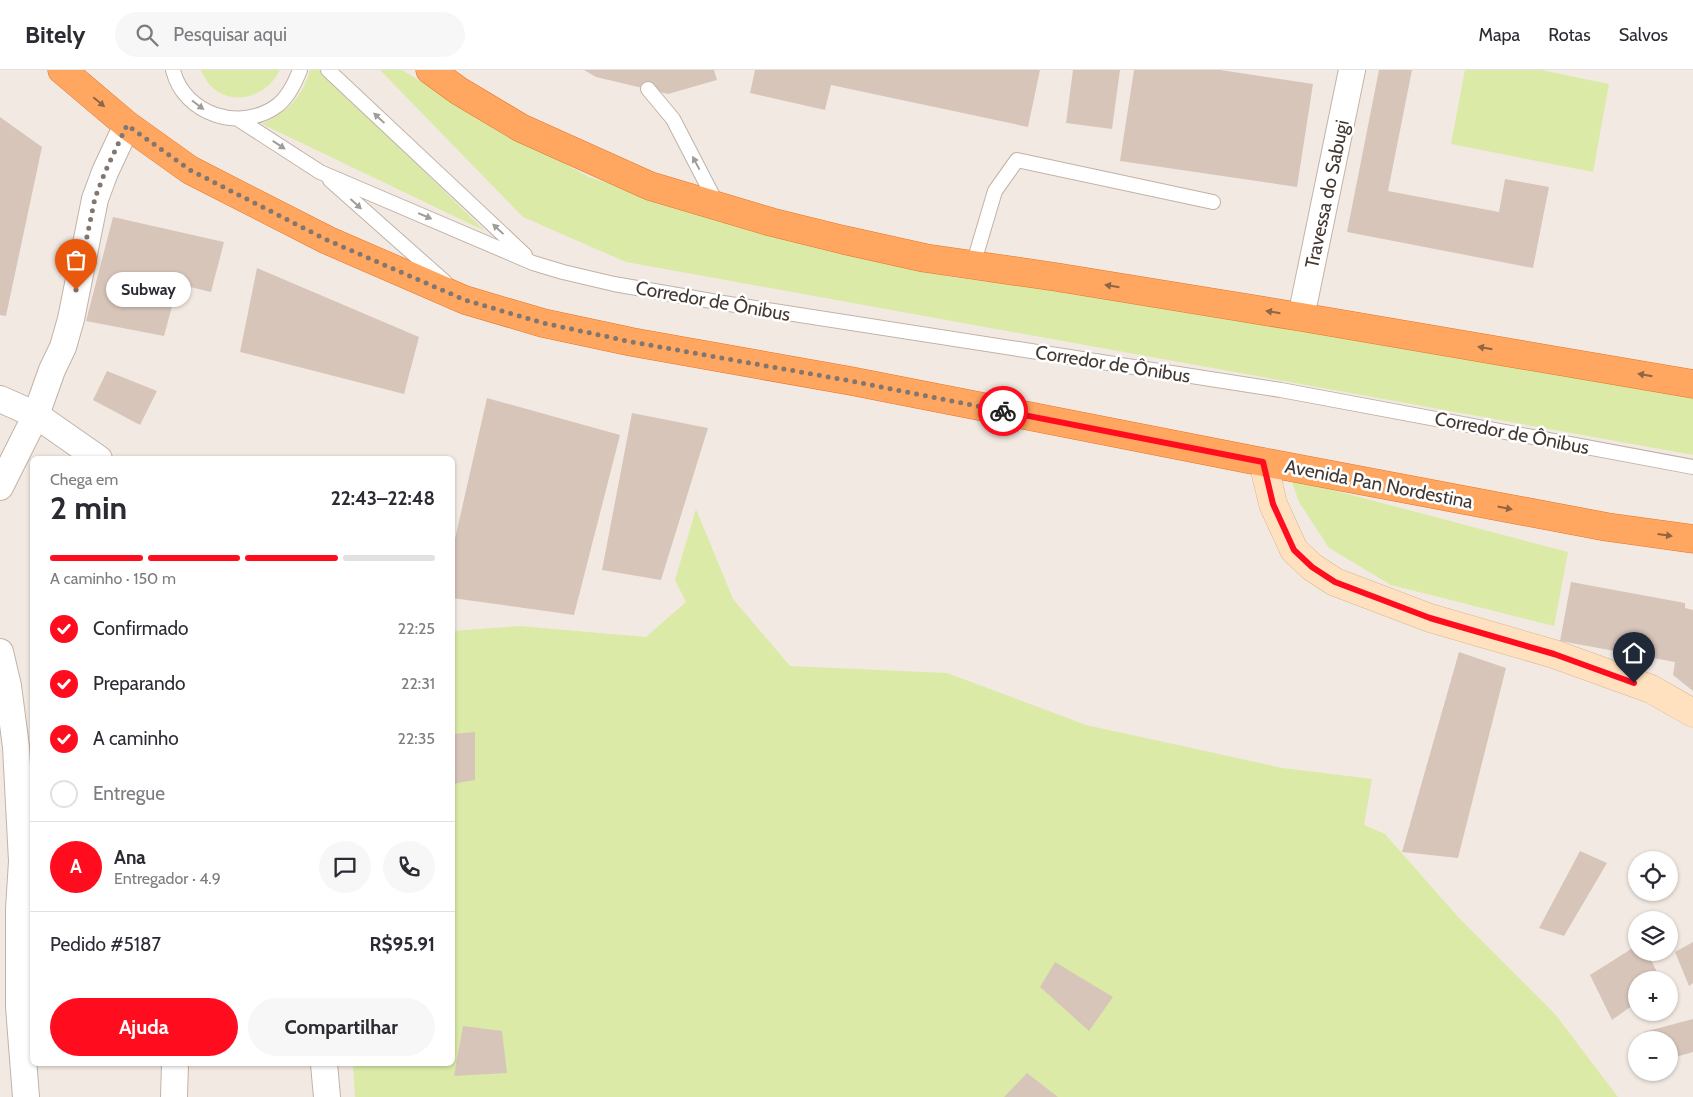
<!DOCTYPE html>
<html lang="pt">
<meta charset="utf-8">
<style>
body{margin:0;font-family:Cabin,sans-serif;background:#f7f7f7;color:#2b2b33;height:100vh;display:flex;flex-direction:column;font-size:19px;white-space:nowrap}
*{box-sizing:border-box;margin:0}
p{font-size:16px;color:#7c7c81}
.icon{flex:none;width:28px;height:28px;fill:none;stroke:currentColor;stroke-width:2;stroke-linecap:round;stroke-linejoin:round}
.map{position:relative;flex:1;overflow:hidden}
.side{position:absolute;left:30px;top:386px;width:425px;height:610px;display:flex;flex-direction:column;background:#fff;border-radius:8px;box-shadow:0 1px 4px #0004}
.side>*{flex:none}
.controls{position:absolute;left:1628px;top:781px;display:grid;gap:10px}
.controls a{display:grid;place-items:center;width:50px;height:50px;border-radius:50%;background:#fff;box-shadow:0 1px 4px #0004;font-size:25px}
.pin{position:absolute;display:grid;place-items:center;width:42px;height:42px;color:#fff;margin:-51px -21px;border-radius:50% 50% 50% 0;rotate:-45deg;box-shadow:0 0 5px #0007}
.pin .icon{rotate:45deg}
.courier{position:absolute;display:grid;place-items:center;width:50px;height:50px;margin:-25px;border:4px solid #ff0c1f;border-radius:50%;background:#fff;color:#222;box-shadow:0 1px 6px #0007}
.bubble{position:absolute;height:35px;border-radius:18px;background:#fff;box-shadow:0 1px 4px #0004;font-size:16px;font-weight:800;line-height:35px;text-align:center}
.headline em{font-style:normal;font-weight:800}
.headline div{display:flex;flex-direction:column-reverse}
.headline{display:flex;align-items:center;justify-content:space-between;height:85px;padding:0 20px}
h1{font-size:32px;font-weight:800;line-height:38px}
.bar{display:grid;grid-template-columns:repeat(4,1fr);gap:8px 5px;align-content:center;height:60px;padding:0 20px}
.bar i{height:6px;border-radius:4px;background:#e1e1e2}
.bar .current{background:#ff0c1f}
.bar p{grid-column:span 4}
.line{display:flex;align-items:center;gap:12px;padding:0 20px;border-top:1px solid #e1e1e2}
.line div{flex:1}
.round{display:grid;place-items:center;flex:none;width:52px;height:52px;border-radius:26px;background:#f7f7f7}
ol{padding:0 20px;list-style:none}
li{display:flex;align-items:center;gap:15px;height:55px}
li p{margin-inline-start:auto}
li .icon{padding:5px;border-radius:50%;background:#ff0c1f;color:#fff;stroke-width:4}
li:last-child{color:#7c7c81}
li i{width:28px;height:28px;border:2px solid #e1e1e2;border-radius:50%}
.action{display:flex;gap:10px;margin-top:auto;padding:10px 20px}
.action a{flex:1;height:58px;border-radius:30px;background:#ff0c1f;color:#fff;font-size:20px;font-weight:800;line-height:58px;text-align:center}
.action a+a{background:#f7f7f7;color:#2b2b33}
header{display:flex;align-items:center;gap:30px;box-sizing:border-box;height:70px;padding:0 25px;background:#fff;border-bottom:1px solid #e1e1e2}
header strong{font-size:24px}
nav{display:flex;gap:28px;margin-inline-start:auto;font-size:18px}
.search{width:350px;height:45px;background:#f7f7f7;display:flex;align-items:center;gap:12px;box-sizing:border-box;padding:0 18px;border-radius:28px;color:#7c7c81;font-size:19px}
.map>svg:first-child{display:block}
.green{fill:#dbeaa7}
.building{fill:#d8c5ba}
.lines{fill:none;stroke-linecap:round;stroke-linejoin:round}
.lane-casing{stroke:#c1b2a7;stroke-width:16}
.street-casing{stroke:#c1b2a7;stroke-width:28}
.secondary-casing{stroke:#d9b590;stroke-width:29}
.highway-casing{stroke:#e77427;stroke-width:29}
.lane{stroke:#fff;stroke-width:14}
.street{stroke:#fff;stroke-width:26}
.secondary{stroke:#ffe1bf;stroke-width:28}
.highway{stroke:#ffa660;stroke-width:28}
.oneway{fill:#8f6544}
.oneway2{fill:#a29c98}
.done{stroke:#817770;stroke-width:5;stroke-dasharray:0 9}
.route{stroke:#ff0c1f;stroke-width:6}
.labels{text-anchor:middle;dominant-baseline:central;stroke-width:5;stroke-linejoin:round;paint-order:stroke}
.street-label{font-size:19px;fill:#443932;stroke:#fff}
</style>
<header>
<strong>Bitely</strong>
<div class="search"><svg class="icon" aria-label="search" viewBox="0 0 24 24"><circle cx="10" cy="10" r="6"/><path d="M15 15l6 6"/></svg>Pesquisar aqui</div>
<nav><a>Mapa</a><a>Rotas</a><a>Salvos</a></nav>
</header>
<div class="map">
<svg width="1693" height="1027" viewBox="0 0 1693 1027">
<rect width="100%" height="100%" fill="#f2eae2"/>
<path class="green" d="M 201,0 L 280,0 C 263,34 216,39 201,0 Z
M 310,0 L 320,0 L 485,161 L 262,54 C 288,42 302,27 310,0 Z
M 380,0 L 402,0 L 475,44 L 589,107 L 762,163 L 952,207 L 1145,232 L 1693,317 L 1693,385 L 626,192 L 523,147 Z
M 1465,0 L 1541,0 L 1609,14 L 1593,102 L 1451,74 Z
M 1291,409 L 1568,482 L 1554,556 L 1391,515 L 1329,478 L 1299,432 Z
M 696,439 L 733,529 L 790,596 L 947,603 L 1086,655 L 1283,698 L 1372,709 L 1364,755 L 1385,764 L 1459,848 L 1555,944 L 1618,1027 L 355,1027 L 353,994 L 452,994 L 453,561 L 519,556 L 646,567 L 686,532 L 675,510 Z"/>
<path class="building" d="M 584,0 L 714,0 L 717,10 L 668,24 L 596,7 Z
M 755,0 L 1040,0 L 1028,57 L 831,15 L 825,40 L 750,23 Z
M 1073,0 L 1120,0 L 1112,59 L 1066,53 Z
M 1134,0 L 1220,0 L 1313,14 L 1297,117 L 1120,91 Z
M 1379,0 L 1412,0 L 1388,121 L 1499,142 L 1505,109 L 1549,117 L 1533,198 L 1347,162 Z
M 0,47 L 42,77 L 6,246 L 0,245 Z
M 113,147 L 224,172 L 211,222 L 178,214 L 164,266 L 86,251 Z
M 257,198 L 419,267 L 404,324 L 240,282 Z
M 107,301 L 157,321 L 140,355 L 93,330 Z
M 487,328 L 620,365 L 574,545 L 452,528 L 452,482 Z
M 632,343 L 708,358 L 661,510 L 602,500 Z
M 1571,512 L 1685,533 L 1685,538 L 1693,540 L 1693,621 L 1673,605 L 1675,592 L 1560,571 Z
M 1459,582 L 1506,598 L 1458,788 L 1402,782 Z
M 475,662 L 475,710 L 452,714 L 452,664 Z
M 1580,781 L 1607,793 L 1564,866 L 1539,858 Z
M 1693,872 L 1693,913 L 1689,916 L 1675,882 Z
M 1636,876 L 1636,882 L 1647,882 L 1661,910 L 1636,910 L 1636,933 L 1612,950 L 1590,905 Z
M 1055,892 L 1113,927 L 1089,961 L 1040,917 Z
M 1693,949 L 1693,982 L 1669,989 L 1669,970 L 1645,970 L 1644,962 Z
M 463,956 L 502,961 L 507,1003 L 454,1006 Z
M 1027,1003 L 1058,1027 L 1004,1027 Z"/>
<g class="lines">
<g class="lane-casing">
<path id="lane" d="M 173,0 C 184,45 241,63 278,35 C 289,26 295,13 300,0
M 328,0 L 525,185
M 648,19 L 673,49 L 718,136
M 238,49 L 320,102 L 533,193 L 563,202 L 614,214 L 723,233 L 1281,320 L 1693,397
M 330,110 L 445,212
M 973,195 L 995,121 L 1017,90 L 1213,132"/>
</g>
<g class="street-casing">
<path id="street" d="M 1301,247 L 1352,0
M 0,329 L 36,345 L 99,389
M 0,417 L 36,345 L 52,300 L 63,277 L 71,249 L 95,129 L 105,102 L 127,55
M 0,582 L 8,616 L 16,677 L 22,791 L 19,839 L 19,937 L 26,1027
M 324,994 L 327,1027
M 174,1027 L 175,994"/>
</g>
<g class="secondary-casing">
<path id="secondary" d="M 1263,392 L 1273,434 L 1294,480 L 1312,497 L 1335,512 L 1430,548 L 1554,584 L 1651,619 L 1693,643"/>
</g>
<g class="highway-casing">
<path id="highway" d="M 62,0 L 127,55 L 190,100 L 327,170 L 465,230 L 543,253 L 632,272 L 851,311 L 1263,392 L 1607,457 L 1693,469
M 430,0 L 459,21 L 521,58 L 650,116 L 771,152 L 844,170 L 925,188 L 1056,207 L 1301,247 L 1693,314"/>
</g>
<use href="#lane" class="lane"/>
<use href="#street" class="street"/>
<use href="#secondary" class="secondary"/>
<use href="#highway" class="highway"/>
</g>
<defs><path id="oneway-solid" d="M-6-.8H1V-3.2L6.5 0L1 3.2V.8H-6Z" transform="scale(1.25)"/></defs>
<g class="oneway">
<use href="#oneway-solid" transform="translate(99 32) rotate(40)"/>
<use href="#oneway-solid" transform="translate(1112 216) rotate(-171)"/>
<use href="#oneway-solid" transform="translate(1273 242) rotate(-171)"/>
<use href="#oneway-solid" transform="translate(1485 278) rotate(-170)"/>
<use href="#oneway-solid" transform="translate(1645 305) rotate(-170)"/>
<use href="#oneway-solid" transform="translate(1505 438) rotate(11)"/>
<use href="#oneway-solid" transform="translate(1665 465) rotate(8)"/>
</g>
<g class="oneway2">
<use href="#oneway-solid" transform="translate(198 35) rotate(37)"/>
<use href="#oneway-solid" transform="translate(379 48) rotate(-137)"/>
<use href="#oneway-solid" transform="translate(279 75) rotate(33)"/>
<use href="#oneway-solid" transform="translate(696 93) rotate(-118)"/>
<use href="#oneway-solid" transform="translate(356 134) rotate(42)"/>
<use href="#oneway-solid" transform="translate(425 146) rotate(23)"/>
<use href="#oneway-solid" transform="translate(498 159) rotate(-137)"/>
</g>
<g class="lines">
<path class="done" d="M 76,220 L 95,128 L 105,102 L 127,55 L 190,100 L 327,170 L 465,230 L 543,253 L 632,272 L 851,311 L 1003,341"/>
<path class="route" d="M 1003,341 L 1263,392 L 1273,434 L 1294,480 L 1312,497 L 1335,512 L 1430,548 L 1554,584 L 1634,613"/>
</g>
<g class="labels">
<g class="street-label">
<text transform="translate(1327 124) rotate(-78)">Travessa do Sabugi</text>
<text transform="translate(713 231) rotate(10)">Corredor de Ônibus</text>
<text transform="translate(1113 294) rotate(9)">Corredor de Ônibus</text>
<text transform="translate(1512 363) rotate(11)">Corredor de Ônibus</text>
<text transform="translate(1379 414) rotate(11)">Avenida Pan Nordestina</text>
</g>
</g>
</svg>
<div class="controls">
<a><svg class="icon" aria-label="locate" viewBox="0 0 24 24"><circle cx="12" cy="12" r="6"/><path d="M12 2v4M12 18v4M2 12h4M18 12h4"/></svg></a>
<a><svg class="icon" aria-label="layers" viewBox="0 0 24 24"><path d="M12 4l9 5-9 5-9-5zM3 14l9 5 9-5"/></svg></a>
<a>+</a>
<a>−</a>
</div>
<div class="pin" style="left:76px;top:220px;background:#ea580c"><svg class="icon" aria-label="bag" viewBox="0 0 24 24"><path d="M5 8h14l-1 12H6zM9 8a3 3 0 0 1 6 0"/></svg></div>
<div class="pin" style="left:1634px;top:613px;background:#1f2937"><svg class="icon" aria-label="home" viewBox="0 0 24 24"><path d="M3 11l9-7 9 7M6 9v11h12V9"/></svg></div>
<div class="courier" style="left:1003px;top:341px"><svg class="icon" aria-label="bike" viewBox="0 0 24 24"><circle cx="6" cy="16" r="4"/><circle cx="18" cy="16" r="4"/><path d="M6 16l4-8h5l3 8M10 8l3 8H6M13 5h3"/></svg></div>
<div class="bubble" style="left:106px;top:202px;width:85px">Subway</div>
<section class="side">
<div class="headline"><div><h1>2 min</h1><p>Chega em</p></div><em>22:43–22:48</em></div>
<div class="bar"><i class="current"></i><i class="current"></i><i class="current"></i><i></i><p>A caminho · 150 m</p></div>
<ol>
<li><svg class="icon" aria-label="check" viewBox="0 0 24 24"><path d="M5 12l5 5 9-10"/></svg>Confirmado<p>22:25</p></li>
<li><svg class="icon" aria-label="check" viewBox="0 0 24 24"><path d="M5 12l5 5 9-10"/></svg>Preparando<p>22:31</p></li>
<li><svg class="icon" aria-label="check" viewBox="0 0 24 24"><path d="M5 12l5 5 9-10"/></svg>A caminho<p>22:35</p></li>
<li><i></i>Entregue</li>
</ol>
<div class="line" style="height:90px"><b class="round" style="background:#ff0c1f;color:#fff">A</b><div><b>Ana</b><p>Entregador · 4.9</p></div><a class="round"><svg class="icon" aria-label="chat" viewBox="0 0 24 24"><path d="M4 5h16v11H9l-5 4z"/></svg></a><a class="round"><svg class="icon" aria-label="phone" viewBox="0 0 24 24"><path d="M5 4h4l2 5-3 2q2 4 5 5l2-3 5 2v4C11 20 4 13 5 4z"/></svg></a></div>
<div class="line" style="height:65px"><div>Pedido #5187</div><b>R$95.91</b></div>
<div class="action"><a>Ajuda</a><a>Compartilhar</a></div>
</section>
</div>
